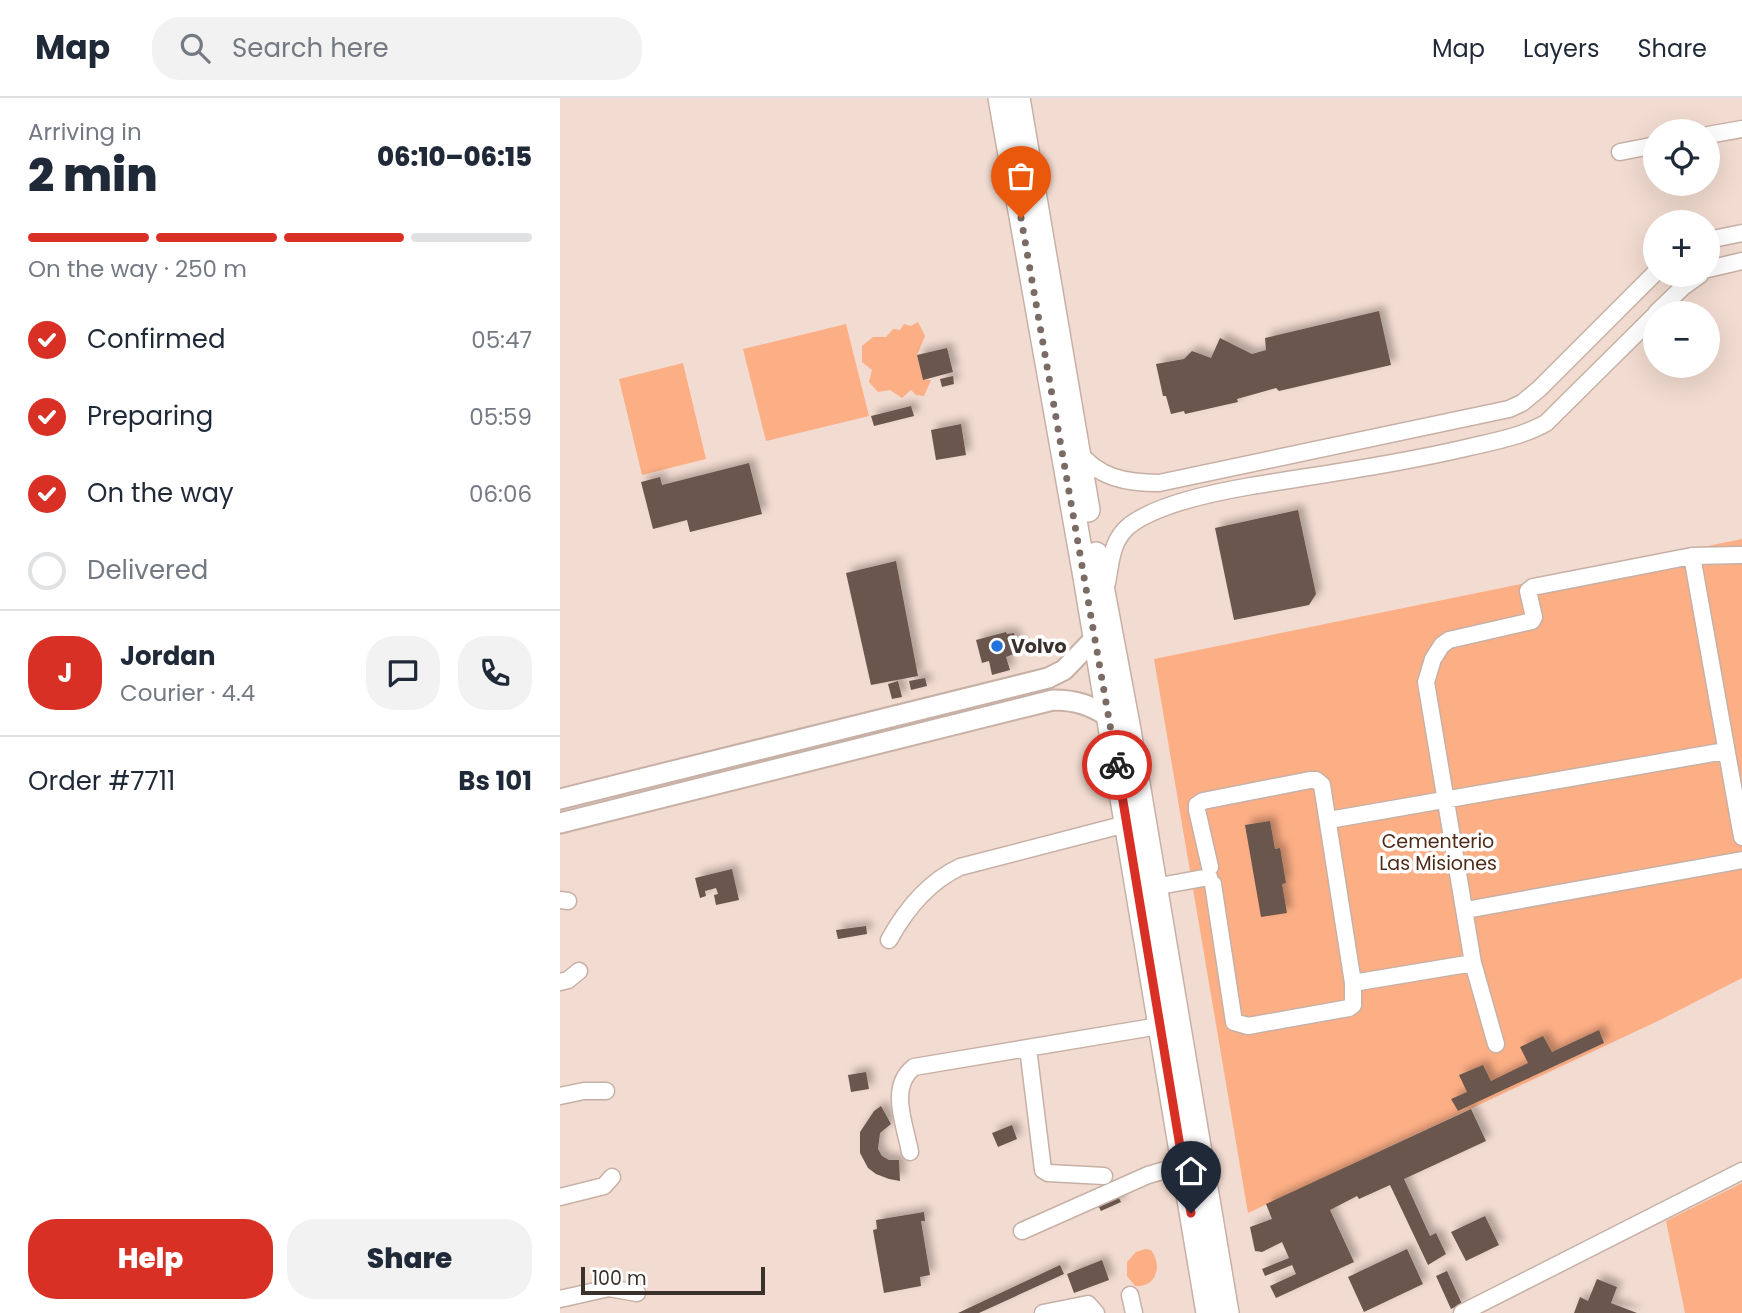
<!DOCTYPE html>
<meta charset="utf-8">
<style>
body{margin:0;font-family:Poppins,sans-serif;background:#f2f2f3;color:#1f2937;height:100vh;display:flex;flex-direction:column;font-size:26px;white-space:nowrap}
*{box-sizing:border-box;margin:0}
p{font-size:23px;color:#747a83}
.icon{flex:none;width:38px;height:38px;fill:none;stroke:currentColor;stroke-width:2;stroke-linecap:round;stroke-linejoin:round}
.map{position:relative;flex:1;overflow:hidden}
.details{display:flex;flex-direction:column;background:#fff;width:560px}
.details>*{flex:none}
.tools{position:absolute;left:1083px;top:21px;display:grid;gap:14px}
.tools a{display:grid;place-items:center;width:77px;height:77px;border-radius:50%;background:#fff;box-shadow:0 7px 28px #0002;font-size:35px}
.scale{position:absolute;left:21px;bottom:18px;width:184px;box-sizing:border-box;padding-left:7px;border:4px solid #3a312c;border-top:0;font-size:19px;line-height:24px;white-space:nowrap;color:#3a312c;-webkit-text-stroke:5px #fff;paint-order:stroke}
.pin{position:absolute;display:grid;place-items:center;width:60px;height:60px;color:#fff;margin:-72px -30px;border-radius:50% 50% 50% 0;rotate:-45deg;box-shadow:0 0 7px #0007}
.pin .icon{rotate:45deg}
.courier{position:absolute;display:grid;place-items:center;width:70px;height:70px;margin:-35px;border:5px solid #d93025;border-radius:50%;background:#fff;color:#222;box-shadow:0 2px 9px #0007}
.overview em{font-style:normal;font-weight:800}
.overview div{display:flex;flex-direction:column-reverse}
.overview{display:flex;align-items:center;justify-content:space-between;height:119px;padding:0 28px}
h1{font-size:46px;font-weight:800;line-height:52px}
.bar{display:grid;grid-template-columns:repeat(4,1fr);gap:10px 7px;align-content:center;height:84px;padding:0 28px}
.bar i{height:9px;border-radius:5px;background:#e0e1e3}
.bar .active{background:#d93025}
.bar p{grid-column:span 4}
.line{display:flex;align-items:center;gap:18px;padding:0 28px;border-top:2px solid #e0e1e3}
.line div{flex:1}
.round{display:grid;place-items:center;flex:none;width:74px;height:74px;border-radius:28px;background:#f2f2f3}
ol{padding:0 28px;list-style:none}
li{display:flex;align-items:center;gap:21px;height:77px}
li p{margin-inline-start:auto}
li .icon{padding:7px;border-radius:50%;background:#d93025;color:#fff;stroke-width:4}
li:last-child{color:#747a83}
li i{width:38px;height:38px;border:4px solid #e0e1e3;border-radius:50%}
.cta{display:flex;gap:14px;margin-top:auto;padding:14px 28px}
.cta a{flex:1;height:80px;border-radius:28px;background:#d93025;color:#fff;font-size:28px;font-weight:800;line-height:80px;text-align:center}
.cta a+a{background:#f2f2f3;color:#1f2937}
header{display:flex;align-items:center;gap:42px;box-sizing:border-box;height:98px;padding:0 35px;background:#fff;border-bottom:2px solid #e0e1e3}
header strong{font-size:33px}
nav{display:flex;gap:38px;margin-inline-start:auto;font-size:24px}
.search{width:490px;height:63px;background:#f2f2f3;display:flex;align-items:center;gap:18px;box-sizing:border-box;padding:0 24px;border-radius:28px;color:#747a83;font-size:26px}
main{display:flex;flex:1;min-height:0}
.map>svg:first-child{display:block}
.green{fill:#fcae85}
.building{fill:#6a574d;filter:url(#shadow)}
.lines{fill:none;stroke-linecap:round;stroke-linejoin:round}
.minor-casing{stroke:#c7b0a5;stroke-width:19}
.major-casing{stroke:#c7b0a5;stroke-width:23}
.highway-casing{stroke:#c7b0a5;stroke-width:26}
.minor{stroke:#fff;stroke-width:16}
.major{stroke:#fff;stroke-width:19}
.highway{stroke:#fff;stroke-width:23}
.done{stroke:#7a6c65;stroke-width:7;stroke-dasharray:0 12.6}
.route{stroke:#d93025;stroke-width:9}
.poi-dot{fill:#2572dd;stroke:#fff;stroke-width:2.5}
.labels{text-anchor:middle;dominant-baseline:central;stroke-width:7;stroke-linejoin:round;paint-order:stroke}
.poi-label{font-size:19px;font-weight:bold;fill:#3a312c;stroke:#fff;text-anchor:start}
.park-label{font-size:19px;fill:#4f2a17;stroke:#fff}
</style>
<header>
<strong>Map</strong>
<div class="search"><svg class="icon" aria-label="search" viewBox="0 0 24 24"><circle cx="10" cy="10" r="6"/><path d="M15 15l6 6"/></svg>Search here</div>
<nav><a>Map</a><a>Layers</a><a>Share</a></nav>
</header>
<main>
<section class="details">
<div class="overview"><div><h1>2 min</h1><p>Arriving in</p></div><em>06:10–06:15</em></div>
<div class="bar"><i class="active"></i><i class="active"></i><i class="active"></i><i></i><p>On the way · 250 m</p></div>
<ol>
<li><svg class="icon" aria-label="check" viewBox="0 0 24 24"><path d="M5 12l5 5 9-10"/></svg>Confirmed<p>05:47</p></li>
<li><svg class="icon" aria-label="check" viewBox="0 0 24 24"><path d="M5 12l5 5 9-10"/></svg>Preparing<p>05:59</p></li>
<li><svg class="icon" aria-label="check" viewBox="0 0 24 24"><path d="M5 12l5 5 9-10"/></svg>On the way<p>06:06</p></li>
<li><i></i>Delivered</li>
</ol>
<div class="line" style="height:126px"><b class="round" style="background:#d93025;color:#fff">J</b><div><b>Jordan</b><p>Courier · 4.4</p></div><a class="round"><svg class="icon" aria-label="chat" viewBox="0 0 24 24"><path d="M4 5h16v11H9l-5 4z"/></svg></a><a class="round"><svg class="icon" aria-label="phone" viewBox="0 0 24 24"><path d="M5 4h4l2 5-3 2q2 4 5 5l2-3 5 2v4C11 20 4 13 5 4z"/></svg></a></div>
<div class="line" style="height:91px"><div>Order #7711</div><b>Bs 101</b></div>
<div class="cta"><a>Help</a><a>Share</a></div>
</section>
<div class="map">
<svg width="1182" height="1215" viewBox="0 0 1182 1215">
<defs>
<filter id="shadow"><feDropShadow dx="5.5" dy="-5.5" stdDeviation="3.5" flood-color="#0004"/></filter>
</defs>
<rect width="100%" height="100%" fill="#f2dbd0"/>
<path class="green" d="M 358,224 L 365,238 L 357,257 L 363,281 L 371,282 L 364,298 L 356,297 L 351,292 L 342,300 L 330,292 L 318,294 L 309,284 L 312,272 L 302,264 L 302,248 L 313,239 L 326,239 L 333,231 L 340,232 L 344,226 L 351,228 Z
M 286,226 L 309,318 L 206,343 L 183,251 Z
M 123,265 L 146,361 L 82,377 L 59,281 Z
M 1182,441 L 1182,880 L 1098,923 L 688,1115 L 594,561 Z
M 1182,1085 L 1182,1215 L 1125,1215 L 1106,1123 Z
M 585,1151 L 591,1152 C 603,1168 596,1190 575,1188 L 567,1178 L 567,1164 L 576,1154 Z"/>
<path class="building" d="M 819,213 L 831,267 L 719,293 L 716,290 L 677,301 L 678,304 L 625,316 L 624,313 L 611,316 L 606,298 L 603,298 L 596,266 L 624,261 L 632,253 L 651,260 L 660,240 L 692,256 L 706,252 L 705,240 Z
M 387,250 L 393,274 L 363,282 L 357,257 Z
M 393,278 L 394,286 L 382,289 L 380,281 Z
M 351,308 L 354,318 L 314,328 L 311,318 Z
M 401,326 L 406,357 L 376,362 L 371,332 Z
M 189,365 L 202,416 L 130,434 L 127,422 L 93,431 L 81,384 L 100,379 L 102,387 Z
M 738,412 L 756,496 L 749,507 L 674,522 L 655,430 Z
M 336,463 L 358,578 L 311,587 L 286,475 Z
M 446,534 L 447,536 L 454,535 L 459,554 L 446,559 L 450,572 L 432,577 L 429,563 L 422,565 L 416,542 Z
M 365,580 L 367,588 L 351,592 L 349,583 Z
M 338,583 L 342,599 L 332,601 L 328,586 Z
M 710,723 L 715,751 L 720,750 L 726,785 L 722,786 L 727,815 L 701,819 L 685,727 Z
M 172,771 L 179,802 L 156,807 L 154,797 L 158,796 L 156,790 L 145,793 L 146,798 L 140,800 L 135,780 Z
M 306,828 L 307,836 L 278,841 L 276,832 Z
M 1039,932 L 1044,945 L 898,1013 L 891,1001 L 907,994 L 899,977 L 923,967 L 931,983 L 968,965 L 960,949 L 983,938 L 992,954 Z
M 306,974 L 309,991 L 291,994 L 288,977 Z
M 321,1008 L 331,1026 L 320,1035 L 318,1051 L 322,1058 L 329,1062 L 339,1062 L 340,1083 L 329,1081 L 316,1076 L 308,1070 L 300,1055 L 300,1034 L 314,1013 Z
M 911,1011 L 926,1043 L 844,1081 L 870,1138 L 876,1135 L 886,1156 L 868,1167 L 830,1087 L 799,1101 L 797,1098 L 770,1112 L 794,1164 L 716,1200 L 710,1188 L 736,1176 L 732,1167 L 705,1178 L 702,1171 L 729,1160 L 722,1144 L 702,1154 L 695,1153 L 690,1129 L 712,1121 L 706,1106 Z
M 452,1027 L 457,1041 L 438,1049 L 432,1035 Z
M 555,1092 L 561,1104 L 541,1113 L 535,1102 Z
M 364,1114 L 365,1123 L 361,1123 L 370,1177 L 360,1179 L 361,1188 L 324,1195 L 313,1132 L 317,1131 L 316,1122 Z
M 925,1118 L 939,1147 L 906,1163 L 891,1134 Z
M 847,1151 L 863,1186 L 804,1214 L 788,1179 Z
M 542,1162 L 549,1182 L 514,1195 L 507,1176 Z
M 500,1167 L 504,1176 L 419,1215 L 398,1215 Z
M 887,1173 L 902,1206 L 891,1211 L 876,1178 Z
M 1037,1181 L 1057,1189 L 1051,1205 L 1077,1215 L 1014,1215 L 1020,1199 L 1028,1203 Z"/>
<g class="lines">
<g class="minor-casing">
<path id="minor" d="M 1148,37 L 1182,31
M 1060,54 L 1096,47
M 1148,142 L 1182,135
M 1148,171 L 1182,163
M 1096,215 L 1123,189 L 1140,177
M 518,353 C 538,380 567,385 599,385 L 949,311 L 962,305 L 979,291 L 1096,174
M 1132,458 L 1182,739
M 547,485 C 551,464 551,442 570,427 C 598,406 656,394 691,388 C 764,376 838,366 910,349 C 936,343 963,338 986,325 L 1096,216
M 769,722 L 1165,653
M 650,769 L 637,712 L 637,707 L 643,703 L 750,682 L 756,682 L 762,687 L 793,885 L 793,907 L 789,910 L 688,928 L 674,924 L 653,786
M 594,789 L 649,779
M 0,802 L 8,803
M 906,812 L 1182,762
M 329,842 C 346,811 368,784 400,769 L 566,726
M 0,884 L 8,882 L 19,873
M 793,885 L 913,865
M 936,946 L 913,865 L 866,584 L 873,561 L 882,547 L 889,542 L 972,523 L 974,519 L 968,493 L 973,489 L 1132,458 L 1182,457
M 468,950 L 483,1072 L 488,1075 L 544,1078
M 0,998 L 24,993 L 46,993
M 350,1054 C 345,1026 328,989 354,969 L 599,928
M 0,1099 L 44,1088 L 52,1079
M 462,1133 L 588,1077 L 623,1067
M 570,1197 L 574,1215
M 0,1201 L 49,1190 L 77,1195
M 483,1215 L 528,1206 L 536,1215
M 902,1215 L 1182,1073"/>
</g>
<g class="major-casing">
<path id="major" d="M 0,701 L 488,580 L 504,572 L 534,541
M 0,725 L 493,602 C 516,602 530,607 549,619"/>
</g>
<g class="highway-casing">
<path id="highway" d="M 440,0 L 525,479 L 648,1215
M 458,0 L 528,412
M 536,456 L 569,632 L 667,1215"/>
</g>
<use href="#minor" class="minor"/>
<use href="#major" class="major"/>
<use href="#highway" class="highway"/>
</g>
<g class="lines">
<path class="done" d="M 461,120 L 557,667"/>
<path class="route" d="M 557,667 L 631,1115"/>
</g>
<circle class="poi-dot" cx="437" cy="548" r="7"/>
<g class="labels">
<g class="poi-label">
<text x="451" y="548">Volvo</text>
</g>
<g class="park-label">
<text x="878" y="743">Cementerio<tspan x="878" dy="22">Las Misiones</tspan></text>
</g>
</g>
</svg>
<div class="tools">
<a><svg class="icon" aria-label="locate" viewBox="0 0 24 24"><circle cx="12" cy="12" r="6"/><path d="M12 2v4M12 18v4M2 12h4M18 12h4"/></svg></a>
<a>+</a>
<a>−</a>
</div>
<div class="scale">100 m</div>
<div class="pin" style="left:461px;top:120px;background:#ea580c"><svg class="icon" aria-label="bag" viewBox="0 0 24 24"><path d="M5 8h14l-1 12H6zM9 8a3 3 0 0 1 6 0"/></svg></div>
<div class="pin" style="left:631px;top:1115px;background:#1f2937"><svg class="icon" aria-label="home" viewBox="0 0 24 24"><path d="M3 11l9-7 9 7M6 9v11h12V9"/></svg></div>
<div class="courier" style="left:557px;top:667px"><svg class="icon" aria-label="bike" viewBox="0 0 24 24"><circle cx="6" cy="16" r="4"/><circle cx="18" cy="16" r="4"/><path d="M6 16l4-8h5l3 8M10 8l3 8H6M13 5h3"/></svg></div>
</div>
</main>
